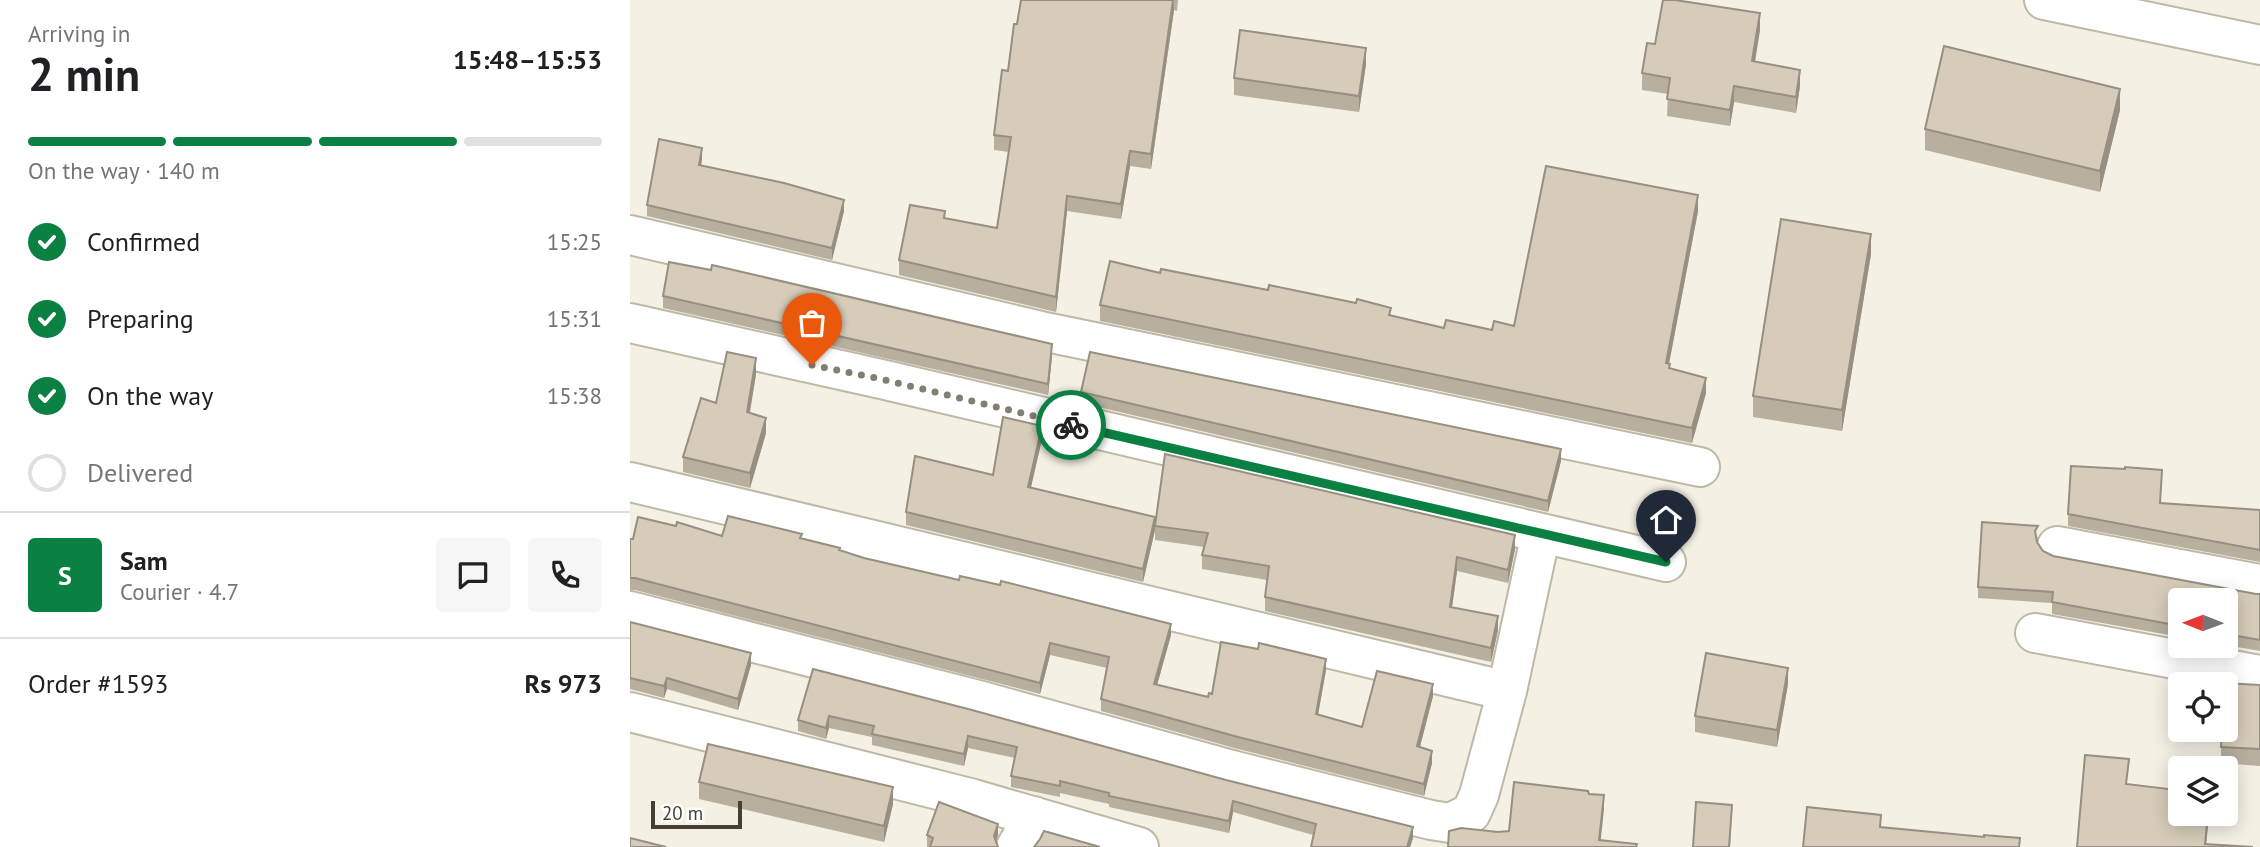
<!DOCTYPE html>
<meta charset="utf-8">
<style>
body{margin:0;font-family:"PT Sans",sans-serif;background:#f6f6f6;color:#202124;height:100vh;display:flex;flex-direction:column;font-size:26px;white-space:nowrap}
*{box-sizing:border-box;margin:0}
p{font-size:23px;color:#757577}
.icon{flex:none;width:38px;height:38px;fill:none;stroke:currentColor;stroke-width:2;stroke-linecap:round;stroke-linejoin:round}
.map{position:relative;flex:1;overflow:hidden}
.side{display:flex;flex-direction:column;background:#fff;width:630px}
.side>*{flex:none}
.needle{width:46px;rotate:271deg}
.controls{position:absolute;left:1538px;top:588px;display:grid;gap:14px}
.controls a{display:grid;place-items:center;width:70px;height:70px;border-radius:7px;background:#fff;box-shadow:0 4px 18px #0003;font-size:35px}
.scale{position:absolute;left:21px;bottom:18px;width:91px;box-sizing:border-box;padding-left:7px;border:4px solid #464033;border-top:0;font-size:19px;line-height:24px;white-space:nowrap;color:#464033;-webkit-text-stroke:5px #fff;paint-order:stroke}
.pin{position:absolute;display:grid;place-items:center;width:60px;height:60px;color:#fff;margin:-72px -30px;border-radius:50% 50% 50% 0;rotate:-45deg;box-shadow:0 0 7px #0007}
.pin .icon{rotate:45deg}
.courier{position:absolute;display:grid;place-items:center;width:70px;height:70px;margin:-35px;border:5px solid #0b8043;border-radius:50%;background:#fff;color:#222;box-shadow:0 2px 9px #0007}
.summary em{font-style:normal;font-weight:600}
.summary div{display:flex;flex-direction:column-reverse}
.summary{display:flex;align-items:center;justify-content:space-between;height:119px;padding:0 28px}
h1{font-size:46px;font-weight:600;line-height:52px}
.bar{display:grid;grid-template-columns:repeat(4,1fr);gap:10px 7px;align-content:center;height:84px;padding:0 28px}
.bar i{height:9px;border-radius:5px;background:#e0e0e0}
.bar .current{background:#0b8043}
.bar p{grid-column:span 4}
.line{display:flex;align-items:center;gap:18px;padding:0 28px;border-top:2px solid #e0e0e0}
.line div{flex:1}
.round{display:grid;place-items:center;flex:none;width:74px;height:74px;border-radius:7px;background:#f6f6f6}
ol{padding:0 28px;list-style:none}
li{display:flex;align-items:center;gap:21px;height:77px}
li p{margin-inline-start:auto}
li .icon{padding:7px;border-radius:50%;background:#0b8043;color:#fff;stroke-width:4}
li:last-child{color:#757577}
li i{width:38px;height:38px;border:4px solid #e0e0e0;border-radius:50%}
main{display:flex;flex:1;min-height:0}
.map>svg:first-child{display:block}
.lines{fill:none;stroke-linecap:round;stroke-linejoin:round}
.minor-casing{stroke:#c0b8a6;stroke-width:42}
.minor{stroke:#fff;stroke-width:38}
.wall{fill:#b8af9f}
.shaded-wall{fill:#968f82}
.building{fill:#d6ccb9;stroke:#968f82;stroke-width:2}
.done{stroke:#837e71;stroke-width:7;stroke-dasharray:0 12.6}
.route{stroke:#0b8043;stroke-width:9}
</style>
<main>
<section class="side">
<div class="summary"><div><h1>2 min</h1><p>Arriving in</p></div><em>15:48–15:53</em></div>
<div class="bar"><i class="current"></i><i class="current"></i><i class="current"></i><i></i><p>On the way · 140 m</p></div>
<ol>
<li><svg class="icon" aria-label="check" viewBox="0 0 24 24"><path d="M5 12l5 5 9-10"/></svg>Confirmed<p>15:25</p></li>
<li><svg class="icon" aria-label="check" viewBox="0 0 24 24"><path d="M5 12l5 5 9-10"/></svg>Preparing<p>15:31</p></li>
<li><svg class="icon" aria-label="check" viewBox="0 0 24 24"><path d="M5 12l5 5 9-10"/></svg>On the way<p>15:38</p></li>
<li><i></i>Delivered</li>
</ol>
<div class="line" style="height:126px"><b class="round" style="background:#0b8043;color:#fff">S</b><div><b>Sam</b><p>Courier · 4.7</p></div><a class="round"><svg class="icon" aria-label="chat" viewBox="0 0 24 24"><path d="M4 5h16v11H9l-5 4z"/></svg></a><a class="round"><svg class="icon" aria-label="phone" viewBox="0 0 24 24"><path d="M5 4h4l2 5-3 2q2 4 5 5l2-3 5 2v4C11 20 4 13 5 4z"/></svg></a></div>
<div class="line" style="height:91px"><div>Order #1593</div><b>Rs 973</b></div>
</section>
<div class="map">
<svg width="1630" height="847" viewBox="0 0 1630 847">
<rect width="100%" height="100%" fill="#f4f0e4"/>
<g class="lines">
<g class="minor-casing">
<path id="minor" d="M 1414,0 L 1630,45
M 0,235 L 411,331 L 1070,467
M 0,323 L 251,379 L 1036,562
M 0,482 L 877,691
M 1427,546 L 1630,584
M 0,611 L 348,700 L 602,770 L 801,820 L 820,823 L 841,813 L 849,795 L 877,691 L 911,533
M 1405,633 L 1630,675
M 0,712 L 340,798 L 509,847
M 386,847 L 404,816"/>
</g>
<use href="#minor" class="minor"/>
</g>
<path class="wall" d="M 391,0 L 548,0 L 547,11 L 544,10 L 521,169 L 500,166 L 491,219 L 437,211 L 426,312 L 269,275 L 269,260 L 315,218 L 367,228 L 379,152 L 364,150 L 364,135 L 387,24 Z
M 1130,30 L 1125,62 L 1170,86 L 1166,113 L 1104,102 L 1100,126 L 1037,116 L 1038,94 L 1012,90 L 1012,73 L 1025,44 Z
M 736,64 L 729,112 L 604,95 L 604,78 Z
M 1490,110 L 1470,192 L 1295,150 L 1295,129 Z
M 72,159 L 71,166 L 214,211 L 202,260 L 17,216 L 17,205 Z
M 1068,211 L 1039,364 L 1040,368 L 1076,393 L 1062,443 L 470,321 L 470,305 L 530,273 L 761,315 L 814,328 L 862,330 L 884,326 Z
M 1241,254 L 1212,431 L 1123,417 L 1123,396 Z
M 33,296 L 422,356 L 418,395 L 33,308 Z
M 126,374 L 120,413 L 136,433 L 120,488 L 53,472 L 53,457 L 86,403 Z
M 451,392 L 931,461 L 918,512 L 451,403 Z
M 412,439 L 401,487 L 525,530 L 513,582 L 276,525 L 276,512 L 363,475 Z
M 1532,481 L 1530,503 L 1630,510 L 1630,562 L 1438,526 L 1438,514 Z
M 46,526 L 92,536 L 172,539 L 234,558 L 541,635 L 527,685 L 578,697 L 582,694 L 696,670 L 688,715 L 732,727 L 803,696 L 790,747 L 802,763 L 794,796 L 608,749 L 471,711 L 471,699 L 477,668 L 420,655 L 410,694 L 5,590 L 0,590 L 0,539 L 3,539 Z
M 525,526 L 885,549 L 878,583 L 827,571 L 822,608 L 868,630 L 861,662 L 635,611 L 635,597 L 637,580 L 572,569 L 572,555 L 574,547 L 525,540 Z
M 1408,537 L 1407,542 L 1413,551 L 1423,556 L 1626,594 L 1630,594 L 1630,651 L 1596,645 L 1596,600 L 1550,600 L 1550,637 L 1422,614 L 1422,603 L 1348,598 L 1348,587 Z
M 0,622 L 121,665 L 108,710 L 37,689 L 34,698 L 0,689 Z
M 183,669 L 783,838 L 780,847 L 681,847 L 683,835 L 603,812 L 599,833 L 479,807 L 479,804 L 430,793 L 430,797 L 381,787 L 381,776 L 385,758 L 338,748 L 334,766 L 242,745 L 242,737 L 199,728 L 196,739 L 168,731 L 168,720 Z
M 1158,684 L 1147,747 L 1065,732 L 1065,716 Z
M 1630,685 L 1630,766 L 1591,763 L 1591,747 Z
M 69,782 L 263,804 L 254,842 L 69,799 Z
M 297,835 L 368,835 L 366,842 L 367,847 L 297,847 Z"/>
<path class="shaded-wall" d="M 543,0 L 544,10 L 521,169 L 521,154 Z
M 1130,13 L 1130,30 L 1122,78 L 1122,61 Z
M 736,48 L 736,64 L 729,112 L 729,96 Z
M 1170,70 L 1170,86 L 1166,113 L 1166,97 Z
M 1104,86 L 1104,102 L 1100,126 L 1100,110 Z
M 1490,89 L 1490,110 L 1470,192 L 1470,171 Z
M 72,148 L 72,159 L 69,177 L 69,165 Z
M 500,151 L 500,166 L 491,219 L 491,204 Z
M 1068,195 L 1068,211 L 1036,379 L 1036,363 Z
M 437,196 L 437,211 L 426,312 L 426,297 Z
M 214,200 L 214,211 L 202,260 L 202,248 Z
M 1241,234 L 1241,254 L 1212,431 L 1212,410 Z
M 422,344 L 422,356 L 418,395 L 418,384 Z
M 126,358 L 126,374 L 117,427 L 117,412 Z
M 1076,378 L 1076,393 L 1062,443 L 1062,428 Z
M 136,418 L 136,433 L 120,488 L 120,473 Z
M 412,426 L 412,439 L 398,500 L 398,487 Z
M 931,449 L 931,461 L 918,512 L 918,501 Z
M 525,517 L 525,530 L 513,582 L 513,569 Z
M 885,535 L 885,549 L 878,583 L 878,570 Z
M 827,557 L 827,571 L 820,621 L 820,607 Z
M 868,616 L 868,630 L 861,662 L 861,648 Z
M 541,624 L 541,635 L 524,696 L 524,684 Z
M 420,643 L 420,655 L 410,694 L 410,683 Z
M 121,653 L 121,665 L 108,710 L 108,699 Z
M 696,659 L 696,670 L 686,726 L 686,714 Z
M 1158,668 L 1158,684 L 1147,747 L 1147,730 Z
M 37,678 L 37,689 L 34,698 L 34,686 Z
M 803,684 L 803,696 L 787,758 L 787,746 Z
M 199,716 L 199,728 L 196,739 L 196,728 Z
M 338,736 L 338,748 L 334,766 L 334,754 Z
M 802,751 L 802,763 L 794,796 L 794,784 Z
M 263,787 L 263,804 L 254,842 L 254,826 Z
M 974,795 L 974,809 L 970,847 L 969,840 Z
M 603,801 L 603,812 L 599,833 L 599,821 Z
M 1102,805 L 1100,847 L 1099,847 Z
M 1578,814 L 1579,814 L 1576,847 L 1575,847 Z
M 368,824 L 368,835 L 364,847 L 364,836 Z
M 783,827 L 783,838 L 780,847 L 777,847 Z"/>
<path class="building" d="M 391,0 L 543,0 L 521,154 L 500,151 L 491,204 L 437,196 L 426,297 L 269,260 L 280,205 L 315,211 L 314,218 L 367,228 L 381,137 L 364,135 L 372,70 L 378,71 L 384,24 L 387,24 Z
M 1033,0 L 1045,0 L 1130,13 L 1122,61 L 1170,70 L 1166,97 L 1104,86 L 1100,110 L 1037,99 L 1040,78 L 1012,73 L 1017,43 L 1025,44 Z
M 610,30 L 736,48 L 729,96 L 604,78 Z
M 1314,46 L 1490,89 L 1470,171 L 1295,129 Z
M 29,139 L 72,148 L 69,165 L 154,183 L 214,200 L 202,248 L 17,205 Z
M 916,166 L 1068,195 L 1036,363 L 1040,364 L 1039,368 L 1076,378 L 1062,428 L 470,305 L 480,261 L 530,273 L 531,269 L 638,290 L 639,285 L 726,303 L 727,299 L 761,308 L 759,315 L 814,328 L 816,320 L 862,330 L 864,321 L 884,326 Z
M 1151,219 L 1241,234 L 1212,410 L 1123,396 Z
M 39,262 L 81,270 L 82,265 L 422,344 L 418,384 L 33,296 Z
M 97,352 L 126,358 L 117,412 L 136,418 L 120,473 L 53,457 L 71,398 L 86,403 Z
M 460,352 L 931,449 L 918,501 L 451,392 Z
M 373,417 L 412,426 L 398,487 L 525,517 L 513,569 L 276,512 L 285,456 L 363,475 Z
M 535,454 L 885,535 L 878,570 L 827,557 L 820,607 L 868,616 L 861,648 L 635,597 L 639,566 L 572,555 L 578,533 L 525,526 Z
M 1441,466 L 1495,469 L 1495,467 L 1532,470 L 1530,503 L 1630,510 L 1630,550 L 1438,514 Z
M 98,516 L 172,534 L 170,538 L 210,548 L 209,550 L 234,558 L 329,580 L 330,576 L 370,585 L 371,581 L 541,624 L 524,684 L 578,697 L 579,693 L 582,694 L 591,642 L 628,649 L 629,643 L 696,659 L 686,714 L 732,727 L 747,671 L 803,684 L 787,746 L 802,751 L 794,784 L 608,737 L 471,699 L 479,657 L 420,643 L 410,683 L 5,578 L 0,578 L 0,539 L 3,539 L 8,517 L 46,526 L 47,522 L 92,536 Z
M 1352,522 L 1408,526 L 1405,531 L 1407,542 L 1413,551 L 1423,556 L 1626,594 L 1630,594 L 1630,640 L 1596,634 L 1596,600 L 1550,600 L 1550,626 L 1422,602 L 1423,592 L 1348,587 Z
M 0,622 L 121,653 L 108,699 L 37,678 L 34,686 L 0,678 Z
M 1076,653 L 1158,668 L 1147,730 L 1065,716 Z
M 183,669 L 342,710 L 596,780 L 783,827 L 777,847 L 681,847 L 686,824 L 603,801 L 599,821 L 479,796 L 479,793 L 430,781 L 430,786 L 381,776 L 387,747 L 338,736 L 334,754 L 242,734 L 244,726 L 199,716 L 196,728 L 168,720 Z
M 1595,683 L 1630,685 L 1630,749 L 1591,747 L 1592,730 L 1596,730 Z
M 78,744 L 263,787 L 254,826 L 69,782 Z
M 1455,755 L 1499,759 L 1496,784 L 1546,790 L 1549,765 L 1582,768 L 1550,768 L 1550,814 L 1578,814 L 1575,844 L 1623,847 L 1447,847 Z
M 884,782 L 958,791 L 959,794 L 974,795 L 969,840 L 1007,844 L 1006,847 L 818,847 L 819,831 L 831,828 L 868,832 L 879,831 Z
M 309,802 L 368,824 L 364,836 L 368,847 L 300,847 L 303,838 L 297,835 Z
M 1066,802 L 1102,805 L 1099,847 L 1063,847 Z
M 1177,807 L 1251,815 L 1250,827 L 1354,837 L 1354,835 L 1390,838 L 1389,847 L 1173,847 Z
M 414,831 L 470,847 L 404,847 L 410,839 Z
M 0,838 L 36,847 L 0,847 Z"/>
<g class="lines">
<path class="done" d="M 182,365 L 251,379 L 441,425"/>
<path class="route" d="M 441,425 L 1036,562"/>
</g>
</svg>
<div class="controls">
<a><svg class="needle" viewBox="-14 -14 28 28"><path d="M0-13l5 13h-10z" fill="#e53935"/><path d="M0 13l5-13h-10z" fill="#757577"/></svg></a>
<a><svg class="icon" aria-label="locate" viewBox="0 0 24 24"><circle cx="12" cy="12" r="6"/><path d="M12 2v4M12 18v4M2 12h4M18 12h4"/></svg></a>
<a><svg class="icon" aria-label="layers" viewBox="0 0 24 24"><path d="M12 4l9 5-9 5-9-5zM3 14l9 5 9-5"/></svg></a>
</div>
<div class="scale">20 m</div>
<div class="pin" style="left:182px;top:365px;background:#ea580c"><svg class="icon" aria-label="bag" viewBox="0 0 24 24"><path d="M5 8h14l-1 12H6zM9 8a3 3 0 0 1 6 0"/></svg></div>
<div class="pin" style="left:1036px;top:562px;background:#1f2937"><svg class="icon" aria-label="home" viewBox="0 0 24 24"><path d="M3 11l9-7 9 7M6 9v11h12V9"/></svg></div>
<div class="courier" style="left:441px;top:425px"><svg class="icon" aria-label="bike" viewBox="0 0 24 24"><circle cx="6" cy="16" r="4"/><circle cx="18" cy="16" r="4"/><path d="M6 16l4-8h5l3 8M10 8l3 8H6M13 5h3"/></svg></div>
</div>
</main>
